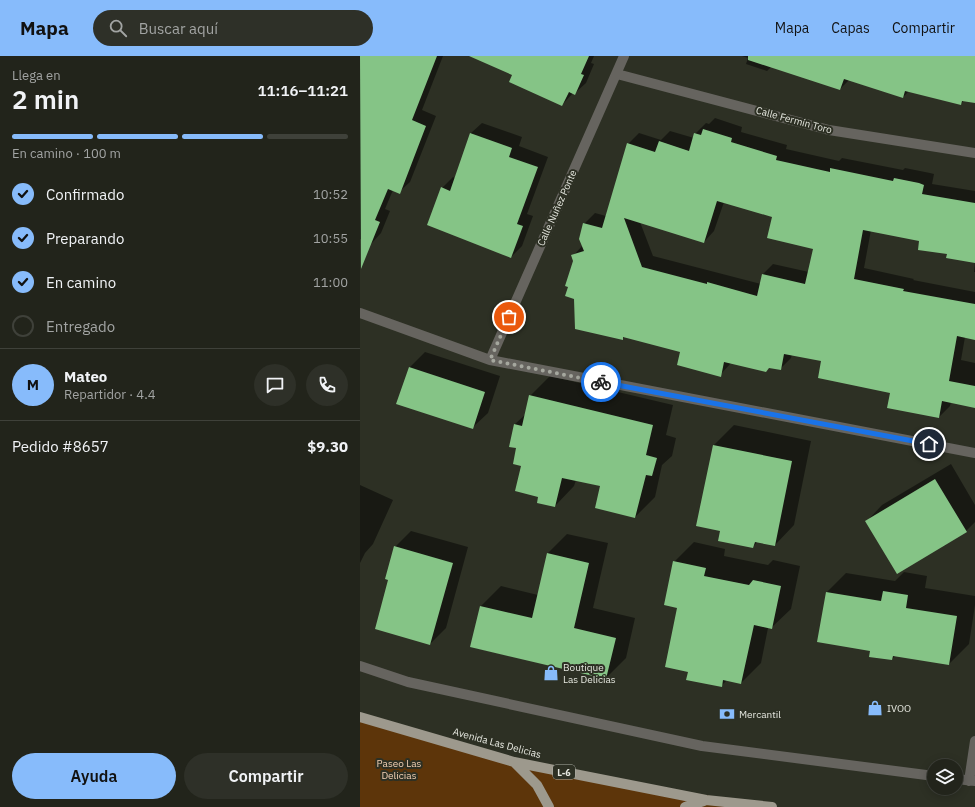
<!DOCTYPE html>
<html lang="es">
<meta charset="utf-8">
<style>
body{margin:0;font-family:"IBM Plex Sans",sans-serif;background:#2e3028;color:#f1f3f6;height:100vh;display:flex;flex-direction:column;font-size:15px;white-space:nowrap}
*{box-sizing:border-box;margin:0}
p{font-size:13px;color:#a2a4a3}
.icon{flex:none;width:22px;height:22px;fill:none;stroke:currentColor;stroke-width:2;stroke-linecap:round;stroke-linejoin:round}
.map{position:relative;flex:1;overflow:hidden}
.side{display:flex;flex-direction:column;background:#22241b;width:360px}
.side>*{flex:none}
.fabs{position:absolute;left:567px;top:703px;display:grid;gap:8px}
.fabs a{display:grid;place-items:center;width:36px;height:36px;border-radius:50%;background:#22241b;box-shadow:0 2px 10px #0003,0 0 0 1px #3f413a;font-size:20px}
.pin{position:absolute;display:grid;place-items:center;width:34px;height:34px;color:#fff;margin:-17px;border:2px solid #fff;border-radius:50%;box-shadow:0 1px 4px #0007}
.courier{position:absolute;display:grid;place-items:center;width:40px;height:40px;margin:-20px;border:3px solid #1a73e8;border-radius:50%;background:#fff;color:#222;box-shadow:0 1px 5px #0007}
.head em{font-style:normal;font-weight:600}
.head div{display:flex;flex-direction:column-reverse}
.head{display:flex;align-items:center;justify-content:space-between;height:68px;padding:0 12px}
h1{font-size:26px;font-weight:600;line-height:30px}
.bar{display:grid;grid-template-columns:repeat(4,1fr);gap:6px 4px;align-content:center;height:48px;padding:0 12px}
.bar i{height:5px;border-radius:3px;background:#3f413a}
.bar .selected{background:#87bbfb}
.bar p{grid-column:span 4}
.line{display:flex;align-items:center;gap:10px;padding:0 12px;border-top:1px solid #3f413a}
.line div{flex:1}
.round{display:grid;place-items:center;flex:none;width:42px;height:42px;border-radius:21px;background:#2e3028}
ol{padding:0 12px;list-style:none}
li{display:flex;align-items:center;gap:12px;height:44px}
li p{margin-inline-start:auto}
li .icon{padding:4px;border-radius:50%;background:#87bbfb;color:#111;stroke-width:4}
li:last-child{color:#a2a4a3}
li i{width:22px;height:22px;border:2px solid #3f413a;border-radius:50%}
.primary-button{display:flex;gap:8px;margin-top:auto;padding:8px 12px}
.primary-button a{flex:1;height:46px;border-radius:24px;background:#87bbfb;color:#111;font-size:16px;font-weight:600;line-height:46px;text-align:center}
.primary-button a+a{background:#2e3028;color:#f1f3f6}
header{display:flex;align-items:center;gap:24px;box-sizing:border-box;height:56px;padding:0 20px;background:#87bbfb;color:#111}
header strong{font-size:19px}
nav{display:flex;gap:22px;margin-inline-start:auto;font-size:14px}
.search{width:280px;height:36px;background:#2e3028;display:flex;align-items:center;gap:10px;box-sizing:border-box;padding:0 14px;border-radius:22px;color:#a2a4a3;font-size:15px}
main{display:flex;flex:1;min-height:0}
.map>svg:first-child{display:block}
.green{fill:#5d350a}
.shadow{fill:#0007;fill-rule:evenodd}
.building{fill:#85c486;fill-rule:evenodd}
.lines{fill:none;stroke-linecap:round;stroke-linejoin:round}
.minor{stroke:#66645f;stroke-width:10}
.primary{stroke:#9d998d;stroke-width:10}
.done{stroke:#a5a79e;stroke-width:4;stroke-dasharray:0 7.2}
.route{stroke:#1a73e8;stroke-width:5}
.labels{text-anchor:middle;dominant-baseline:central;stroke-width:4;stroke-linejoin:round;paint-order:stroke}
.shield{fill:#2d3024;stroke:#aeb0a7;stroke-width:1}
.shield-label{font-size:9px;font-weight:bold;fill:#e5e7df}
.street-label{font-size:10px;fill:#e5e7df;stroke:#2d3024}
.poi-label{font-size:10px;fill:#e5e7df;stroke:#2d3024;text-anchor:start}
.park-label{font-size:10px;fill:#f4d1b4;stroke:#2d3024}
</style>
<header>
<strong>Mapa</strong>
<div class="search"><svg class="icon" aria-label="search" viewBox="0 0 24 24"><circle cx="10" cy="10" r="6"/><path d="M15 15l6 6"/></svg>Buscar aquí</div>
<nav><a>Mapa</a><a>Capas</a><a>Compartir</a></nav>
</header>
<main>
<section class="side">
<div class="head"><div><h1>2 min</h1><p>Llega en</p></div><em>11:16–11:21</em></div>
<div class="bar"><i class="selected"></i><i class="selected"></i><i class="selected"></i><i></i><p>En camino · 100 m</p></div>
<ol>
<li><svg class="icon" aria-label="check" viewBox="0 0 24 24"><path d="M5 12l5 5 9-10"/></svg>Confirmado<p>10:52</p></li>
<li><svg class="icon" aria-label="check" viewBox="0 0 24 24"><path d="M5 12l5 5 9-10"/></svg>Preparando<p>10:55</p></li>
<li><svg class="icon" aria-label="check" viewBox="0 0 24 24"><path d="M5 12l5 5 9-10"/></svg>En camino<p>11:00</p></li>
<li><i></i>Entregado</li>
</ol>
<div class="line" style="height:72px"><b class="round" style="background:#87bbfb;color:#111">M</b><div><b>Mateo</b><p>Repartidor · 4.4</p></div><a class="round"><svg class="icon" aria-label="chat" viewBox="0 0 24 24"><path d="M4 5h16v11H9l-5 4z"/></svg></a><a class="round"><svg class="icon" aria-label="phone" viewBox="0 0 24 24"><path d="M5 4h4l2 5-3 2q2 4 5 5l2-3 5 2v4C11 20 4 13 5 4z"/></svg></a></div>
<div class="line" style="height:52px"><div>Pedido #8657</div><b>$9.30</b></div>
<div class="primary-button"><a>Ayuda</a><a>Compartir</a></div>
</section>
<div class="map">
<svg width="615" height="751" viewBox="0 0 615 751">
<rect width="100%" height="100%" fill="#2d3024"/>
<path class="green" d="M 0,661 L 154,706 L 414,751 L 0,751 Z"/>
<path class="shadow" d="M 0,0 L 83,0 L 62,54 L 76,60 L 50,126 L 39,136 L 33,134 L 25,153 L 30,155 L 21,177 L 11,188 L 0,183 Z
M 143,0 L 234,0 L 231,7 L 234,8 L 226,27 L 215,37 L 213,37 L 202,49 L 153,19 Z
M 382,0 L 615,0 L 615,46 L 604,44 L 601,48 L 549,35 L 543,41 L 489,24 L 480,33 L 412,10 L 407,15 L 386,8 L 388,2 Z
M 355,62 L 382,71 L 381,76 L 427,89 L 426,93 L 479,105 L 482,102 L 543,114 L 545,112 L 570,117 L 574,118 L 572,128 L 615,135 L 615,216 L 614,216 L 615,206 L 588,197 L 560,184 L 511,174 L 504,212 L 554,223 L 553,224 L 615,236 L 615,283 L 605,281 L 601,304 L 615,307 L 615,351 L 591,346 L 590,350 L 579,361 L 531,336 L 462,304 L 432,298 L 431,302 L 420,313 L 371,307 L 360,319 L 321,295 L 265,280 L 262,283 L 213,200 L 223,189 L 224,168 L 235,157 L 246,160 L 268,88 L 279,77 L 301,84 L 310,75 L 334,82 L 335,78 L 346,67 L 349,68 ZM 364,146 L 413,160 L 454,192 L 449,216 L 413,208 L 403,218 L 401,228 L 293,200 L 280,166 L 344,186 L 354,175 Z
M 122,67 L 162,81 L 159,90 L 188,101 L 167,158 L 173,160 L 162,190 L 151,201 L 82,132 L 93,121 L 95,122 L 111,77 Z
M 65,296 L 140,320 L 128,357 L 112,372 L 38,347 L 50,311 Z
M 190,320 L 313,349 L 306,379 L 316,382 L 312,400 L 302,409 L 295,441 L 275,461 L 241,430 L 216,424 L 214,430 L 195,450 L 179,440 L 162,409 L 157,392 L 155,368 L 166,358 L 170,340 Z
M 374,369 L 451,385 L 434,469 L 415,489 L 398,485 L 393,491 L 361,474 L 354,389 Z
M 591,408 L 615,449 L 615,466 L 606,475 L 507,465 L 522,449 Z
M 0,429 L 33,444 L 13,488 L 5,497 L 0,507 Z
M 51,475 L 108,491 L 86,572 L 70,588 L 29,523 L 35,491 Z
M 207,478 L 248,487 L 233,552 L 275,562 L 266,602 L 246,622 L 111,591 L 121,550 L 141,530 L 178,539 L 188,497 Z
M 334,486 L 365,493 L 364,500 L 408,509 L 413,504 L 440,510 L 431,553 L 411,572 L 408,572 L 401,607 L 381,627 L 367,624 L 361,630 L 329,615 L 319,551 L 314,506 Z
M 544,516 L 567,520 L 565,532 L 615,540 L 615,549 L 609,588 L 589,608 L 536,599 L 532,603 L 512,594 L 467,536 L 486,517 L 535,525 Z"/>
<path class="building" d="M 0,0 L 77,0 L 52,64 L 66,70 L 40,138 L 28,133 L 15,164 L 20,166 L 1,213 Z
M 109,0 L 229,0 L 221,18 L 224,19 L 215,39 L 209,36 L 202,50 L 149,26 L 152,19 Z
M 388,0 L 615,0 L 615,47 L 602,45 L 601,49 L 545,35 L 543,42 L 484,23 L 480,34 L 388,4 Z
M 343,73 L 372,82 L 371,86 L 417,100 L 416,104 L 470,116 L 470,112 L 533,125 L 534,122 L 559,127 L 564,129 L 562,138 L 615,147 L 615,207 L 586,202 L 587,198 L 558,194 L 559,185 L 503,174 L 494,223 L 544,233 L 543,235 L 615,248 L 615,284 L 597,280 L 589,325 L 615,330 L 615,352 L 582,345 L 579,362 L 527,352 L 530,337 L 458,322 L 461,305 L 424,298 L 421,314 L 409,312 L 406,316 L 364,306 L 361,321 L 317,309 L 320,296 L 263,281 L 263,284 L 215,273 L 214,243 L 205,240 L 208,231 L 205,230 L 213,205 L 211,199 L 224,195 L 219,183 L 223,167 L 242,172 L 267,87 L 295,96 L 299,85 L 329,95 L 334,77 L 341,79 ZM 357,145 L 412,161 L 407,182 L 453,193 L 445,228 L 402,218 L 397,240 L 347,226 L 347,228 L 282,211 L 264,162 L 344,187 Z
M 110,77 L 152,92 L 149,101 L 178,111 L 157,168 L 163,170 L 151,202 L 67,169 L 81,131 L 90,135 Z
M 49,311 L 125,336 L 113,373 L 36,348 Z
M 169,339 L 293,369 L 286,399 L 297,402 L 292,420 L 286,419 L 275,462 L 235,452 L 240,430 L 202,422 L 195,451 L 177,447 L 178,441 L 155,435 L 161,410 L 153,408 L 156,392 L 149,391 L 154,368 L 162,370 Z
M 353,389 L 432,405 L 415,490 L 395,486 L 393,492 L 358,485 L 360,475 L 336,470 Z
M 575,423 L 607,476 L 537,518 L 505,465 Z
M 34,490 L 93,507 L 70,589 L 15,573 L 28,524 L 25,523 Z
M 187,497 L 229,507 L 214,572 L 256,582 L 246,623 L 110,591 L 120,550 L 172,562 Z
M 313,505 L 346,512 L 344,520 L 389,529 L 393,524 L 421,530 L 412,573 L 394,569 L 381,628 L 363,624 L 362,631 L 326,624 L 328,616 L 305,611 L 317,552 L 304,549 Z
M 523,535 L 548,539 L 546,552 L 597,560 L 589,609 L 533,600 L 532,604 L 509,601 L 510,595 L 457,586 L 466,536 L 521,545 Z"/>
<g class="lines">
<path class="minor" d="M 257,18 L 469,74 L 615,97
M 0,257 L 130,304 L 615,397
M 130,304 L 264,0
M 0,610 L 48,626 L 342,690 L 574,720
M 596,723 L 615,725
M 609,725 L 615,685"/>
<path class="primary" d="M 0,661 L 154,706 L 346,744 L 412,751
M 154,706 L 177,729 L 189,751
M 325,751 L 344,745"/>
</g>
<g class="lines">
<path class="done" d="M 149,261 L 130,304 L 241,326"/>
<path class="route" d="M 241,326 L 569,388"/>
</g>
<defs>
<g id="shop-bare" transform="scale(1.2)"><path d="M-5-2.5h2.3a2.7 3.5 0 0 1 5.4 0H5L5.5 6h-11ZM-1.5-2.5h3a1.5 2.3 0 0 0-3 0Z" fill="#87bbfb" stroke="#2d3024" stroke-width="2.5" paint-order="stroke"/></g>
<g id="bank-bare" transform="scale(1.2)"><path d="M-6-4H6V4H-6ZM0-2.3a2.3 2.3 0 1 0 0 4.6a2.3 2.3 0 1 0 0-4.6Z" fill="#87bbfb" stroke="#2d3024" stroke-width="2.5" paint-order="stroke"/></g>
</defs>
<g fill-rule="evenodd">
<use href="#shop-bare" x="191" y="617"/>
<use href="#shop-bare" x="515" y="652"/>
<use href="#bank-bare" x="367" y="658"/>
</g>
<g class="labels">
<rect class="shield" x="193" y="709" width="22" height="14" rx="3"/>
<g class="shield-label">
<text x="204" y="716">L-6</text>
</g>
<g class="street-label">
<text transform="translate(434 64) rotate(15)">Calle Fermín Toro</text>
<text transform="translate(197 152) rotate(-66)">Calle Nuñez Ponte</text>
<text transform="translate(137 687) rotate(15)">Avenida Las Delicias</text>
</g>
<g class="poi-label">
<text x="203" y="611">Boutique<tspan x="203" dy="12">Las Delicias</tspan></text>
<text x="527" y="652">IVOO</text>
<text x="379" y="658">Mercantil</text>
</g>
<g class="park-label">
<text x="39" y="707">Paseo Las<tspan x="39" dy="12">Delicias</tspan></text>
</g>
</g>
</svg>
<div class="fabs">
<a><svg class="icon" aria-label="layers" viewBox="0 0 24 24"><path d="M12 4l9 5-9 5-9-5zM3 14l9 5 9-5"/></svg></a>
</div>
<div class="pin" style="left:149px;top:261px;background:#ea580c"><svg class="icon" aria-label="bag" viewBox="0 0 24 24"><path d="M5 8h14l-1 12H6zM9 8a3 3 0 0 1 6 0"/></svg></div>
<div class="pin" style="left:569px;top:388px;background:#1f2937"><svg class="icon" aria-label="home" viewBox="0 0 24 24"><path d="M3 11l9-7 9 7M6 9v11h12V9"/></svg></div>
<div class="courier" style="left:241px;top:326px"><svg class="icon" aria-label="bike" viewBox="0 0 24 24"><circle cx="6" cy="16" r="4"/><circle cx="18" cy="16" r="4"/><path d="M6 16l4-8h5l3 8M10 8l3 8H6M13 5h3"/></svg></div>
</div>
</main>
